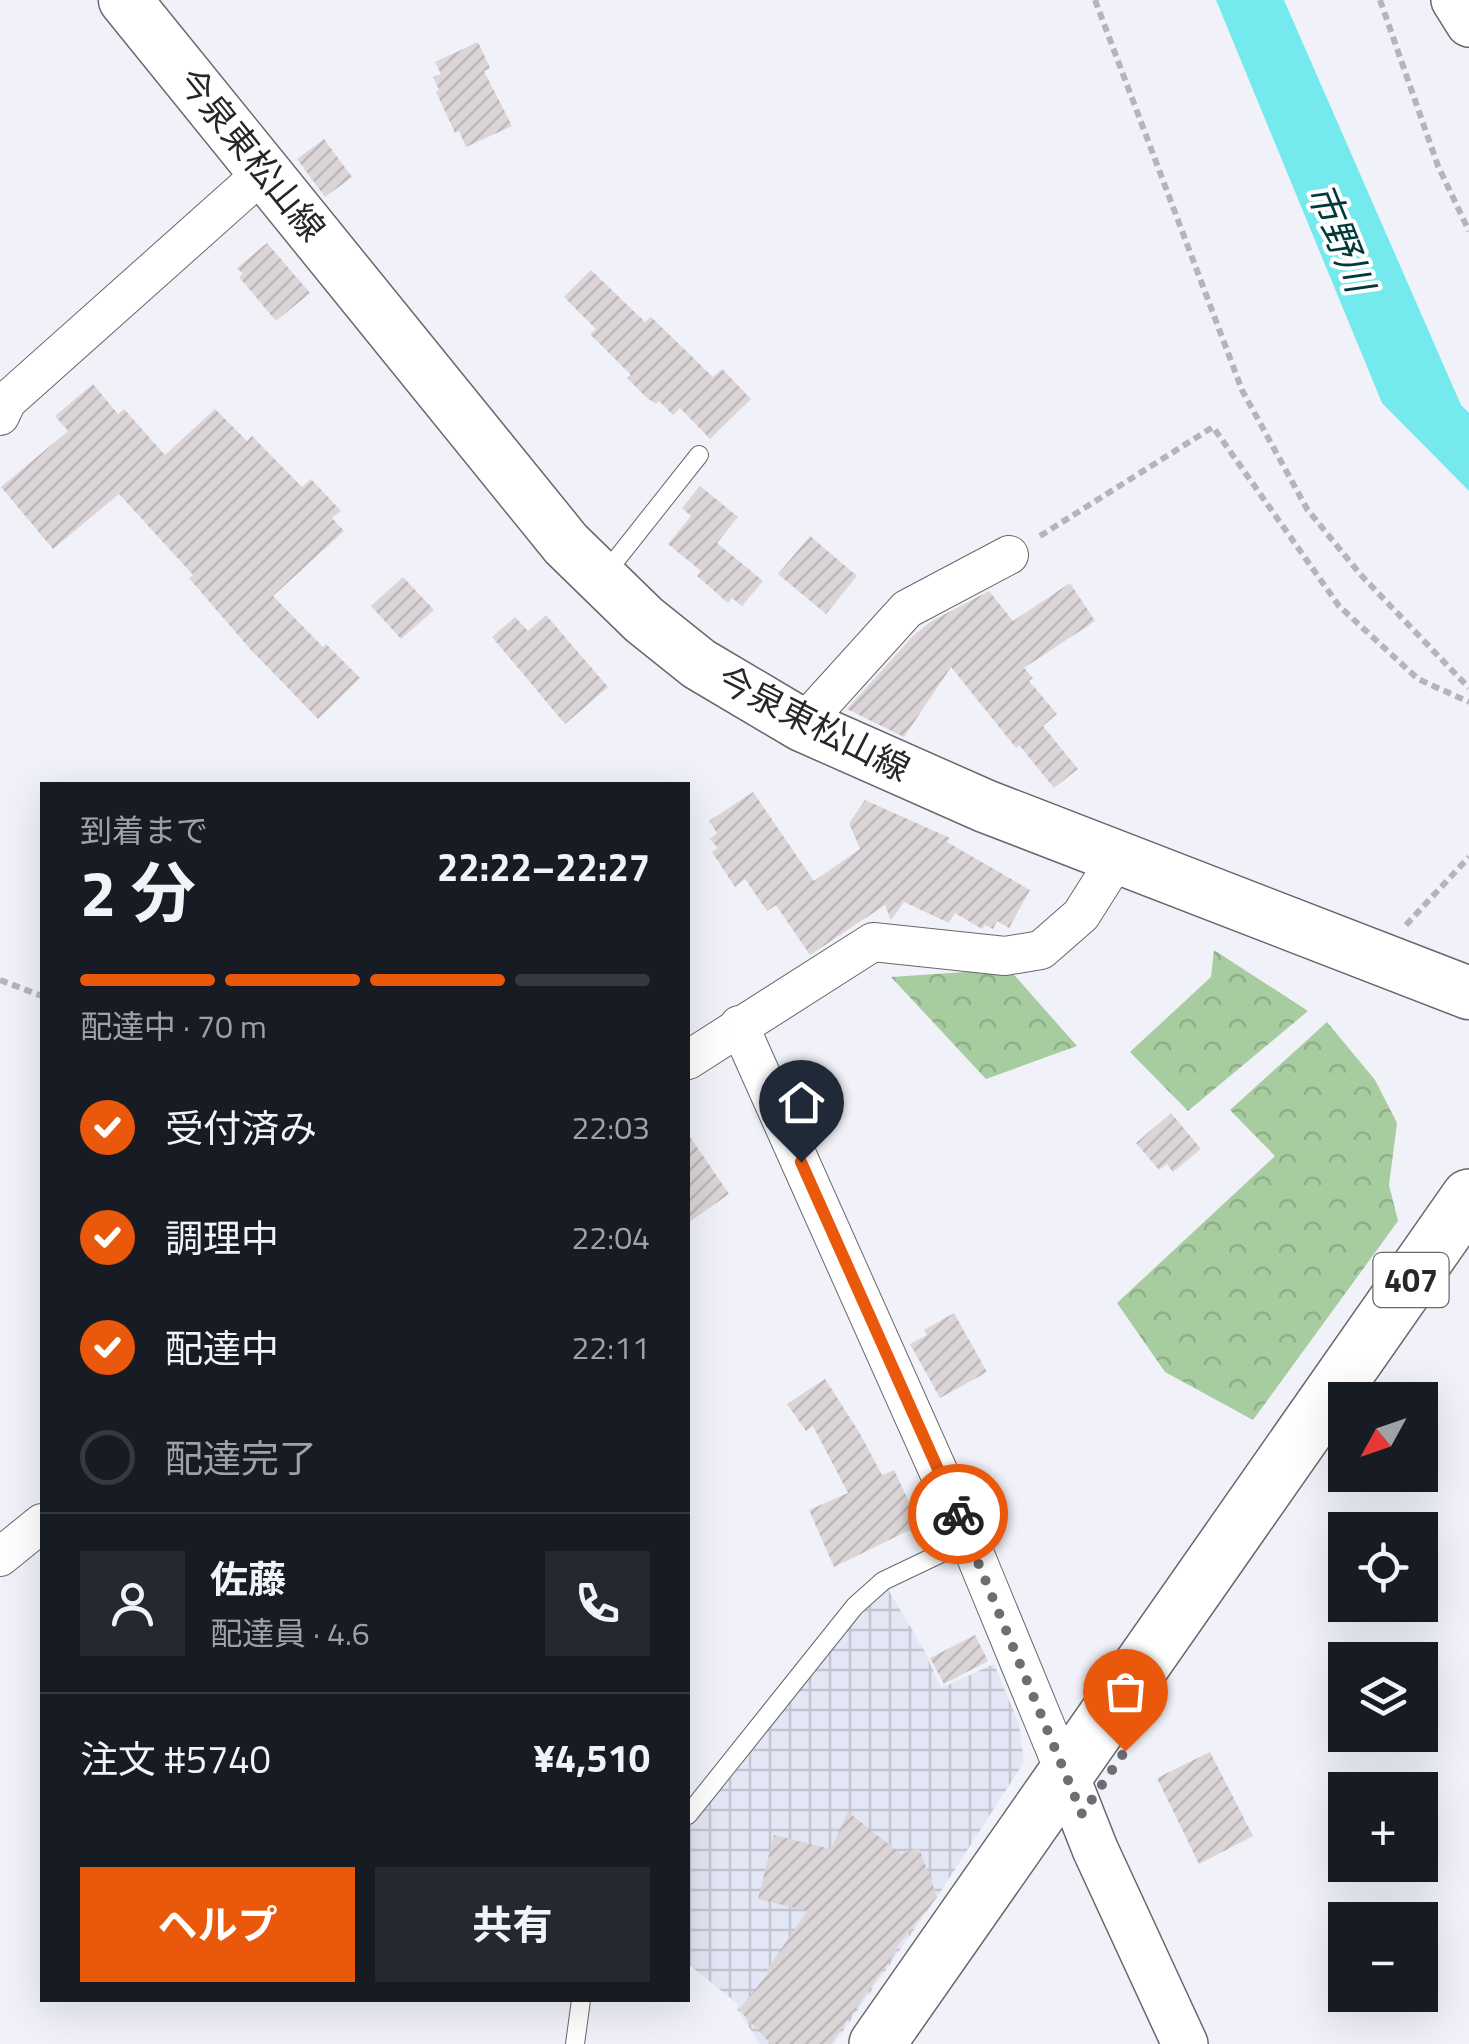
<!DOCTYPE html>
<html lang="ja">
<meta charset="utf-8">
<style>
body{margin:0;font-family:"Titillium Web","Noto Sans JP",sans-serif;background:#242831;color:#f1f3f6;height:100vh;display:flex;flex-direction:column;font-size:38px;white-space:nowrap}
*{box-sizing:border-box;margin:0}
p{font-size:32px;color:#9ea1a6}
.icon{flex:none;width:55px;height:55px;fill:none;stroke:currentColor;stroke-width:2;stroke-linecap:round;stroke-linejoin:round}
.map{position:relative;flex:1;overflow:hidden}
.panel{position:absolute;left:40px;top:782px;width:650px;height:1220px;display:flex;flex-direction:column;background:#171b24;border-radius:0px;box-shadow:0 10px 40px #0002}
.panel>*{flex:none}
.needle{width:65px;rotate:230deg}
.controls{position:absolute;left:1328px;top:1382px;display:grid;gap:20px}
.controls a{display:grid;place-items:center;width:110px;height:110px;border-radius:0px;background:#171b24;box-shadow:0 10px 40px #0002;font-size:50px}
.pin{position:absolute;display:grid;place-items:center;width:85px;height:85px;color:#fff;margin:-102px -42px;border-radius:50% 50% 50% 0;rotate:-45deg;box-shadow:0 0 10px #0007}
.pin .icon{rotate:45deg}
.courier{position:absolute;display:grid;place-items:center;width:100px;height:100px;margin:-50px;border:8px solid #ea580c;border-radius:50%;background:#fff;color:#222;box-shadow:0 2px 12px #0007}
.overview em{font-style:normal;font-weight:700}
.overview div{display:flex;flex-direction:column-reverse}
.overview{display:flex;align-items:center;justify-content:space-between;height:170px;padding:0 40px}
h1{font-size:65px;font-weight:700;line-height:75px}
.bar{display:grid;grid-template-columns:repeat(4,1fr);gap:15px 10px;align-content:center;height:120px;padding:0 40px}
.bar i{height:12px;border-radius:8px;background:#363941}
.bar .current{background:#ea580c}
.bar p{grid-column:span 4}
.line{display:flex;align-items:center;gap:25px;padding:0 40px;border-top:2px solid #363941}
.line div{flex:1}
.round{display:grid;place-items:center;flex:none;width:105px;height:105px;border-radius:0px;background:#242831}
ol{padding:0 40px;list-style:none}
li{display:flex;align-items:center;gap:30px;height:110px}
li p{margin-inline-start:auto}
li .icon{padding:10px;border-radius:50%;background:#ea580c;color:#fff;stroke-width:4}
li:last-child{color:#9ea1a6}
li i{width:55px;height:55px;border:5px solid #363941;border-radius:50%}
.button{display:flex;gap:20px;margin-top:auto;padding:20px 40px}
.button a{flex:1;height:115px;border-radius:0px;background:#ea580c;color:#fff;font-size:40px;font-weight:700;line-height:115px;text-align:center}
.button a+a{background:#242831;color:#f1f3f6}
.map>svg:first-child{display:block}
.industrial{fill:url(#industrial-grid)}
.forest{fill:url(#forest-crowns)}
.water{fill:#74eaee}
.building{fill:url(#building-hatch)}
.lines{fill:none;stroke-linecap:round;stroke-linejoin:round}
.service-casing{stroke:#67686d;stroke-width:20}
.minor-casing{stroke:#67686d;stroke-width:40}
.tertiary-casing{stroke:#67686d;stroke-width:48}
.secondary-casing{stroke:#67686d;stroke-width:55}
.trunk-casing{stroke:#67686d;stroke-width:58}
.path{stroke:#b4b5bb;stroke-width:6;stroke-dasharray:8 5;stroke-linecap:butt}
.service{stroke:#fff;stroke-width:18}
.minor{stroke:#fff;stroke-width:38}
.tertiary{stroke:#fff;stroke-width:45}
.secondary{stroke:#fff;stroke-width:52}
.trunk{stroke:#fff;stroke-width:55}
.done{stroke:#6d6e72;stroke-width:10;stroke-dasharray:0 18}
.route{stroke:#ea580c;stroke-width:12}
.labels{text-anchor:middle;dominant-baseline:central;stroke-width:8;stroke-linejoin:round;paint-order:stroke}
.shield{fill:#fff;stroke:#676869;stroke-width:2.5}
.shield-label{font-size:32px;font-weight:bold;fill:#262729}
.street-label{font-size:35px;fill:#262729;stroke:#fff}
.water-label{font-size:38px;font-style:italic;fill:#003a3d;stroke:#fff}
</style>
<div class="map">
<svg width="1469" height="2044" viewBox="0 0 1469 2044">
<defs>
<pattern id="industrial-grid" width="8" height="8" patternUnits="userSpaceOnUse" patternTransform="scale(2.5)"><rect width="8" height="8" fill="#e3e6f4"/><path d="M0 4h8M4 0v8" fill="none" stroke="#c3c5d1"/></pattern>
<pattern id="forest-crowns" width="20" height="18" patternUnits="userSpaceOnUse" patternTransform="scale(2.5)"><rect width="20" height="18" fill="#a6cc9f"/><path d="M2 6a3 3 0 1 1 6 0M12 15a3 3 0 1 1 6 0" fill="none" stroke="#8faf89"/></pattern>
<pattern id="building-hatch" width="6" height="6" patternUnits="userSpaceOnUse" patternTransform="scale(2.5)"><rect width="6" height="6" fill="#dcd5d8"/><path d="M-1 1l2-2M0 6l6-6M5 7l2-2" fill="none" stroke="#bdb7b9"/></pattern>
</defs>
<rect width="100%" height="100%" fill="#f1f2f9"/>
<path class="industrial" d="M 888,1589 L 925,1652 L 941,1688 L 994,1664 L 1019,1724 L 1024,1762 L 939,1894 L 834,2044 L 760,2044 L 737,2009 L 739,2005 L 688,1964 L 688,1825 L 861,1612 Z"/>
<path class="forest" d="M 1214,950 L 1308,1011 L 1188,1111 L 1130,1052 L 1211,977 Z
M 1009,969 L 1077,1046 L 986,1079 L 891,977 Z
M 1327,1022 L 1375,1080 L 1397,1123 L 1389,1185 L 1398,1221 L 1253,1420 L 1165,1372 L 1117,1303 L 1275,1156 L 1230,1110 Z"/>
<path class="water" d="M 1216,0 L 1284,0 L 1461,405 L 1469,413 L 1469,491 L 1382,403 Z"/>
<path class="building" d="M 478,42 L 490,68 L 484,71 L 512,126 L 466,147 L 459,131 L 455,133 L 436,92 L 439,90 L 433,77 L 441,74 L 435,62 Z
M 324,139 L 352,177 L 325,197 L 297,159 Z
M 267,243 L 310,293 L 276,321 L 239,277 L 243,274 L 237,268 Z
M 591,270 L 645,322 L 651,317 L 713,377 L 722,369 L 751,399 L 710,439 L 680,408 L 673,415 L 659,401 L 656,404 L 647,398 L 627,378 L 631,375 L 590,334 L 596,329 L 564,297 Z
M 93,384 L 118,414 L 124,409 L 165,455 L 215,409 L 247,441 L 252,436 L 302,487 L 311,479 L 341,511 L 332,518 L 344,531 L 273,596 L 323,647 L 326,644 L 360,678 L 318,719 L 250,649 L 189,578 L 193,575 L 119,494 L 53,549 L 1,487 L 68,431 L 55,416 Z
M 700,486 L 738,517 L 717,543 L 763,581 L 742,606 L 732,598 L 728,603 L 697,576 L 701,571 L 668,544 L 691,516 L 682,508 Z
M 810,536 L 857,576 L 826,614 L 778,574 Z
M 403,577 L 434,610 L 401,639 L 371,606 Z
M 1070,583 L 1095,621 L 1024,668 L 1033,678 L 1029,681 L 1057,714 L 1043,726 L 1078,769 L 1054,788 L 1019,745 L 1016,748 L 951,667 L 904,737 L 847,709 L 913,636 L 930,622 L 989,591 L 1013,621 Z
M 546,615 L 608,687 L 565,724 L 492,637 L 515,617 L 528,631 Z
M 753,792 L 814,881 L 860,849 L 849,823 L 865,800 L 950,838 L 947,842 L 1030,890 L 1009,928 L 997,921 L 993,929 L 985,925 L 982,929 L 955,913 L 949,923 L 904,902 L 891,920 L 885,905 L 810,955 L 776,905 L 767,911 L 745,879 L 735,887 L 712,852 L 718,848 L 710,839 L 717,833 L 709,821 Z
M 1171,1113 L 1201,1149 L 1173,1172 L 1167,1164 L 1159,1170 L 1136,1143 Z
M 688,1134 L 729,1194 L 688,1223 Z
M 954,1313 L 987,1372 L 940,1398 L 910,1344 L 927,1335 L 924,1330 Z
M 825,1379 L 859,1432 L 882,1475 L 894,1470 L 920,1525 L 834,1567 L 809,1510 L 848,1493 L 813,1426 L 806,1431 L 787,1404 Z
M 975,1635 L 988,1661 L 944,1684 L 930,1658 Z
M 1210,1752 L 1253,1836 L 1199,1864 L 1157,1778 Z
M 848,1812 L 901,1854 L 919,1848 L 937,1897 L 896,1948 L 898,1949 L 831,2044 L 771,2044 L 739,2010 L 769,1972 L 767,1970 L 807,1911 L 758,1899 L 774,1835 L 831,1849 Z"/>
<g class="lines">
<g class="service-casing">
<path id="service" d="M 604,575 L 699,455
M 688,1815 L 855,1606 L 883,1581 L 969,1540
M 575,2044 L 581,2000"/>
</g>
<g class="minor-casing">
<path id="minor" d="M 0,416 L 7,401 L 265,171
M 802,725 L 907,609 L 1009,555
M 739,1025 L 969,1540 L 1065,1773
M 688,1060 L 873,942 L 1005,956 L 1041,950 L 1081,915 L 1117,858
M 0,1557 L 42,1523"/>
</g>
<g class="tertiary-casing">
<path id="tertiary" d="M 1454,0 L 1469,24
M 1065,1773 L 1095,1849 L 1185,2044"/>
</g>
<g class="secondary-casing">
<path id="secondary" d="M 125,0 L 566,544 L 644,620 L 699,664 L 802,725 L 985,806 L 1469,993"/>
</g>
<g class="trunk-casing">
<path id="trunk" d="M 877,2044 L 1469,1197"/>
</g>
<path class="path" d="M 1095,0 L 1242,390 L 1307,509 L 1360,574 L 1469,688
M 1380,0 L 1438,166 L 1469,231
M 1040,536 L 1213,427 L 1339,606 L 1418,679 L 1469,702
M 1406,925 L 1469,857
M 0,980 L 42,996"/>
<use href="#service" class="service"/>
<use href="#minor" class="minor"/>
<use href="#tertiary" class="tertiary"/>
<use href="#secondary" class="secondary"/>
<use href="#trunk" class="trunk"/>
</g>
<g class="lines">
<path class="done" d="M 958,1514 L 1082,1814 L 1125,1751"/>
<path class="route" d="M 801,1162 L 958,1514"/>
</g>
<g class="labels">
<rect class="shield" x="1373.5" y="1253" width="75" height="54" rx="8"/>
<g class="shield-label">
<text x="1411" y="1280">407</text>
</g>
<g class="street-label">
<text transform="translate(252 154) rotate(51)">今泉東松山線</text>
<text transform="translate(814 723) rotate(27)">今泉東松山線</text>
</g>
<g class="water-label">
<text transform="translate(1341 237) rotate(68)">市野川</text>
</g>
</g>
</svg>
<div class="controls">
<a><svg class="needle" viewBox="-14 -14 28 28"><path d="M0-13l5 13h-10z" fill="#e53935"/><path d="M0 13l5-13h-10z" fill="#9ea1a6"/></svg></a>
<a><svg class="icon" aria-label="locate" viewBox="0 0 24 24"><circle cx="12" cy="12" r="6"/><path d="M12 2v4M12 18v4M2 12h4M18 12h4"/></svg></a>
<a><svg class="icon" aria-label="layers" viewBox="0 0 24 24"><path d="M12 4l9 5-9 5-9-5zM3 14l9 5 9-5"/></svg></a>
<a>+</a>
<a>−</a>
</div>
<div class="pin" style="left:1125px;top:1751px;background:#ea580c"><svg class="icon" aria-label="bag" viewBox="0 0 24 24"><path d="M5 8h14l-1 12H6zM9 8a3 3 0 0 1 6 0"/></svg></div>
<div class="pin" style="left:801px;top:1162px;background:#1f2937"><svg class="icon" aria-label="home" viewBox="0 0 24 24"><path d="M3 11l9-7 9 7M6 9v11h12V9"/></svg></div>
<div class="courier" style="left:958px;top:1514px"><svg class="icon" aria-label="bike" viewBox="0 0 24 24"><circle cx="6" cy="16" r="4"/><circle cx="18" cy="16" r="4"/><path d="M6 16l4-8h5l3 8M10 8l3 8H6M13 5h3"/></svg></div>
<section class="panel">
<div class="overview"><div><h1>2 分</h1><p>到着まで</p></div><em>22:22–22:27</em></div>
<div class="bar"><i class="current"></i><i class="current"></i><i class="current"></i><i></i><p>配達中 · 70 m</p></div>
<ol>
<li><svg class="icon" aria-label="check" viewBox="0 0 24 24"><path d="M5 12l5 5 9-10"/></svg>受付済み<p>22:03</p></li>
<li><svg class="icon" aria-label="check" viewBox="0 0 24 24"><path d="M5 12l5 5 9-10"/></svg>調理中<p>22:04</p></li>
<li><svg class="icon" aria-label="check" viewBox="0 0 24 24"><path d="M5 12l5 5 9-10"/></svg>配達中<p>22:11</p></li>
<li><i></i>配達完了</li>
</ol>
<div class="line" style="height:180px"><a class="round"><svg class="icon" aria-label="person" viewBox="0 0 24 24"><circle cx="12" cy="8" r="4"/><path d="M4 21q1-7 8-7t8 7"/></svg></a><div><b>佐藤</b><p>配達員 · 4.6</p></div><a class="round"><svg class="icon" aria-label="phone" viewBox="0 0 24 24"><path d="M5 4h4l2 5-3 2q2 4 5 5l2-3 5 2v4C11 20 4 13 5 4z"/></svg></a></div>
<div class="line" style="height:130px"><div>注文 #5740</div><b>¥4,510</b></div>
<div class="button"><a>ヘルプ</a><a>共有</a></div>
</section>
</div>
